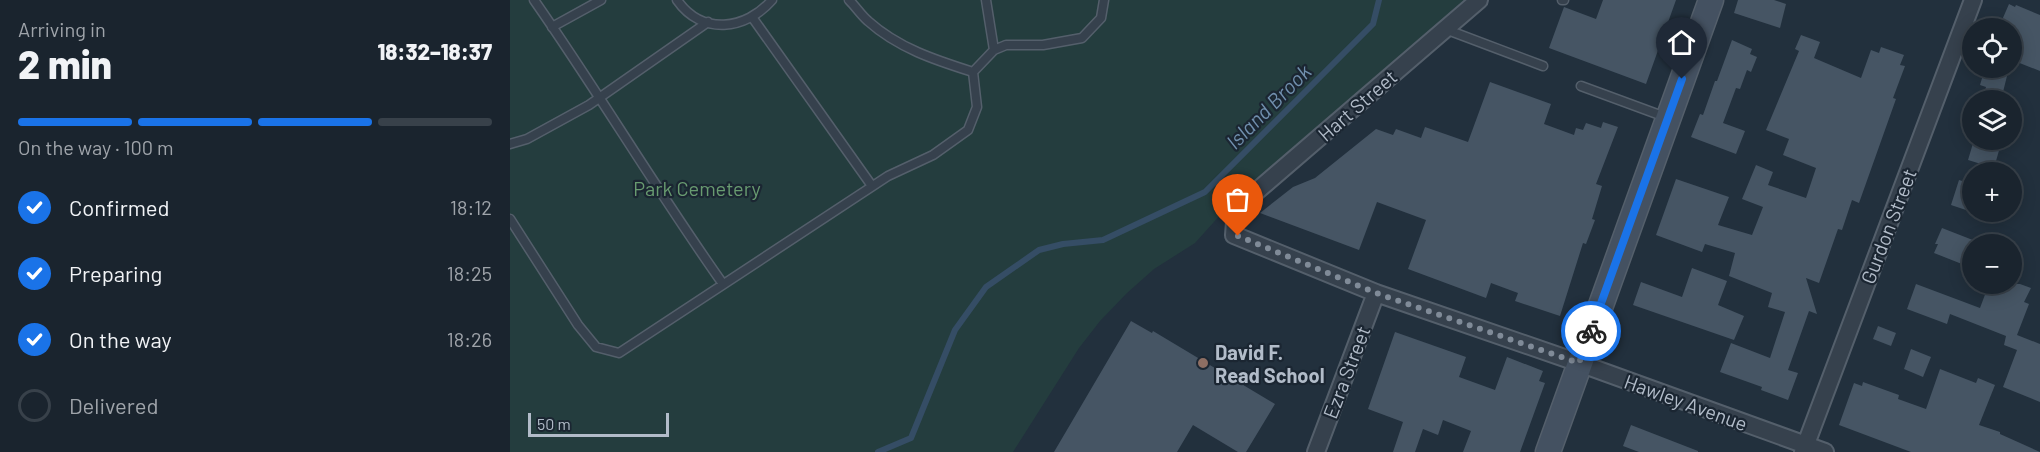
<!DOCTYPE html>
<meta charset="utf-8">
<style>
body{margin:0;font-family:Barlow,sans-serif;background:#27303a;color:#f1f3f6;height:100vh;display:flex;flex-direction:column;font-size:22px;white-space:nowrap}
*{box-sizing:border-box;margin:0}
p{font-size:20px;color:#9fa4aa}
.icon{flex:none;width:33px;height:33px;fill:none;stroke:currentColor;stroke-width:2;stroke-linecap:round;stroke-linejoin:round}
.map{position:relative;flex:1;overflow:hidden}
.sheet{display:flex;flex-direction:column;background:#1a242e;width:510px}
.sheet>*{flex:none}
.tools{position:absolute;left:1452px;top:18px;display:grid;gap:12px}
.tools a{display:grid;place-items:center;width:60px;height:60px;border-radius:50%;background:#1a242e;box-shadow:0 3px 15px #0003,0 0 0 2px #38414a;font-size:30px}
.scale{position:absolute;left:18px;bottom:15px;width:141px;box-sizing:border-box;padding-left:6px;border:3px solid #b2bcc9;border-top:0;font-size:16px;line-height:21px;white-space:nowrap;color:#b2bcc9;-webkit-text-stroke:4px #1b2632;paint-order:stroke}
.pin{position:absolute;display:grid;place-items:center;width:51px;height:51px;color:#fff;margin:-62px -26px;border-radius:50% 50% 50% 0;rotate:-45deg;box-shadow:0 0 6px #0007}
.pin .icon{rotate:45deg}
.courier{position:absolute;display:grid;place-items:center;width:60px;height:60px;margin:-30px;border:4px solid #1a73e8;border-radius:50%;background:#fff;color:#222;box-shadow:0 2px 8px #0007}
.head em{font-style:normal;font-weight:800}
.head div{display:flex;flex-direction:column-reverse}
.head{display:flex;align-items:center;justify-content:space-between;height:102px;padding:0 18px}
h1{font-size:39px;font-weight:800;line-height:45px}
.bar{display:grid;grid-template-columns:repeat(4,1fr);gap:9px 6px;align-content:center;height:72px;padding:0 18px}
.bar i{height:8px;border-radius:4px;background:#38414a}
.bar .on{background:#1a73e8}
.bar p{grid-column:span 4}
ol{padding:0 18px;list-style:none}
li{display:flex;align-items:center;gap:18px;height:66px}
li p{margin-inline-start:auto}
li .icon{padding:6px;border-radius:50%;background:#1a73e8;color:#fff;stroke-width:4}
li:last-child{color:#9fa4aa}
li i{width:33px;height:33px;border:3px solid #38414a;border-radius:50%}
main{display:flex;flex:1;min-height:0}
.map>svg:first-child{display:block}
.green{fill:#243d3e}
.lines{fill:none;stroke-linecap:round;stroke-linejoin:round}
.stream{stroke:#354d65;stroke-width:6}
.building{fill:#465564}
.service-casing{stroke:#545f6b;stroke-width:11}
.minor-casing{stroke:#545f6b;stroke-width:20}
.secondary-casing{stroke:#545f6b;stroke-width:27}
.service{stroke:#36414d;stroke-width:8}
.minor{stroke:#36414d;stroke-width:16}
.secondary{stroke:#445161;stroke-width:24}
.done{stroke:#808b98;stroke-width:6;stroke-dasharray:0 10.8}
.route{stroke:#1a73e8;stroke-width:8}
.education-dot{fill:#8d6e63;stroke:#1b2632;stroke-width:2}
.labels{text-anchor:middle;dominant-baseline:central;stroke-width:4.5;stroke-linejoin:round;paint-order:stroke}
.street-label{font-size:20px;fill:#b2bcc9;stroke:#1b2632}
.park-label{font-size:20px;fill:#689b70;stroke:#1b2632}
.poi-label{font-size:20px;font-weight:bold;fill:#b2bcc9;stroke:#1b2632;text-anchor:start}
.water-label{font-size:21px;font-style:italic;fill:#708fad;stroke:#1b2632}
</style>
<main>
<section class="sheet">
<div class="head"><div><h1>2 min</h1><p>Arriving in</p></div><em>18:32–18:37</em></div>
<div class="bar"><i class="on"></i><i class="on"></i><i class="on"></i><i></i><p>On the way · 100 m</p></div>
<ol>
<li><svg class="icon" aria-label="check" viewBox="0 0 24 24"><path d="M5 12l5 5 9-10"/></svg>Confirmed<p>18:12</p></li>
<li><svg class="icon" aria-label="check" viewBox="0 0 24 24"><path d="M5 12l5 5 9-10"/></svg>Preparing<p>18:25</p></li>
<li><svg class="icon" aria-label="check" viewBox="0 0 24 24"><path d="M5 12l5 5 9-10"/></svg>On the way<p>18:26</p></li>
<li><i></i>Delivered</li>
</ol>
</section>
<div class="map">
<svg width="1530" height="452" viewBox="0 0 1530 452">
<rect width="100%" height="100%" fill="#22303d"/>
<path class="green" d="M 0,0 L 954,0 L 730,193 L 685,243 L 644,269 L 617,293 L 590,321 L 569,348 L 503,452 L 0,452 Z"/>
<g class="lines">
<path class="stream" d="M 368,452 L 401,438 L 445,330 L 476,287 L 529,250 L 553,244 L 593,240 L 695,192 L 863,24 L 869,0"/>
</g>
<path class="building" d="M 1093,0 L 1166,0 L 1136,84 L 1039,48 L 1054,7 L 1086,19 Z
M 1228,0 L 1264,0 L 1276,4 L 1270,28 L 1224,13 Z
M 1499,4 L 1505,7 L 1506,5 L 1530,15 L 1530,71 L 1502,60 L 1502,28 L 1489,27 Z
M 1291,35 L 1310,42 L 1304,58 L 1351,78 L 1361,50 L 1369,53 L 1371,47 L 1394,55 L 1390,65 L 1395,66 L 1383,98 L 1386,99 L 1349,203 L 1342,200 L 1332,230 L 1328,229 L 1309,283 L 1296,278 L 1307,314 L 1299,311 L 1278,370 L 1288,373 L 1278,400 L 1251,390 L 1252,387 L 1210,372 L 1221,343 L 1260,358 L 1275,312 L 1258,307 L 1262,293 L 1219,276 L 1225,253 L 1195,244 L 1192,252 L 1146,235 L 1166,179 L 1219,197 L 1208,225 L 1242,235 L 1253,207 L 1232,199 L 1246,165 L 1263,172 L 1258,185 L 1296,198 L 1306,168 L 1273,155 L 1279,139 L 1256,130 L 1289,51 L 1285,49 Z
M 1222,40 L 1242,49 L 1240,54 L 1247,57 L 1241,72 L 1237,70 L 1230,89 L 1226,88 L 1213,123 L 1235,131 L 1226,154 L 1181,137 L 1190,114 L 1193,115 L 1205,81 L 1207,81 Z
M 1475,68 L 1499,68 L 1491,100 L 1473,100 L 1476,87 L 1470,85 Z
M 980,82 L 1041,104 L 1034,124 L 1064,135 L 1066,128 L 1073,130 L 1076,123 L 1091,128 L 1093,122 L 1108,127 L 1086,184 L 1092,186 L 1082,219 L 1085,220 L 1076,244 L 1073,243 L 1050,316 L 1005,301 L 1008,293 L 981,283 L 976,298 L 898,269 L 916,220 L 867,202 L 849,250 L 750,213 L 783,187 L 805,178 L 866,129 L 883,135 L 886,129 L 911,138 L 915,127 L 958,142 Z
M 1464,140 L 1492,140 L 1484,168 L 1458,160 Z
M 1449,180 L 1462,184 L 1462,212 L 1441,205 Z
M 1432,228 L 1473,244 L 1462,244 L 1462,268 L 1424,253 L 1428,244 L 1425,244 Z
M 1182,268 L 1217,281 L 1208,305 L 1234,316 L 1224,340 L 1123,305 L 1131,282 L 1172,297 Z
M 1406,284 L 1470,308 L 1479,284 L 1510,284 L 1521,288 L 1514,302 L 1519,304 L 1507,335 L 1530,344 L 1530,402 L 1493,387 L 1507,350 L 1494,345 L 1496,336 L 1440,314 L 1437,324 L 1397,309 Z
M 621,321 L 642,333 L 643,331 L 765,404 L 736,452 L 728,452 L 683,425 L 667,452 L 544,452 Z
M 1368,326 L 1386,333 L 1381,346 L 1363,339 Z
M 885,332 L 956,357 L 949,377 L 985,390 L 997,357 L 1033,371 L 1029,381 L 1035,383 L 1010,452 L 953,452 L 961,431 L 933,420 L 928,435 L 913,429 L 905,452 L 883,452 L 893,422 L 858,409 Z
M 1401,349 L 1421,357 L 1413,377 L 1394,369 Z
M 1430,369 L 1466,383 L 1468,378 L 1485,385 L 1469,425 L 1490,432 L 1490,434 L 1530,452 L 1401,452 L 1329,425 L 1344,383 L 1352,386 L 1353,382 L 1389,395 L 1388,399 L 1416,409 Z
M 1121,425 L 1188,451 L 1188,452 L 1129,452 L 1113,446 Z"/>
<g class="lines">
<g class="service-casing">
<path id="service" d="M 24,0 C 89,93 147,191 213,284
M 167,0 C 192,36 236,30 262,0
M 339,0 C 346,7 351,15 358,21 C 388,48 425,60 463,72
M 476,0 L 484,50
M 1052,0 L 1054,0
M 242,17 L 362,186
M 42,27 L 91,0
M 935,29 L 1033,66
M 1071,86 L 1158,118
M 0,144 L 17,139 L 79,105 L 198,22
M 0,219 L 68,325 L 86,347 L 109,353 L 378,176 L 423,155 L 458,130 L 467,107 L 463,72 L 484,50 L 496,45 L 533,45 L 572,38 L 591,18 L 594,0"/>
</g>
<g class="minor-casing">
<path id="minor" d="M 969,0 L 726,209 L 724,235 L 866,293 L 1069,363 L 1315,452
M 806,452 L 866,293
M 1293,452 L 1463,0"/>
</g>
<g class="secondary-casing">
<path id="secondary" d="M 1038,452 L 1201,0"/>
</g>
<use href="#service" class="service"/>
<use href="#minor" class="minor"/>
<use href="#secondary" class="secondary"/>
</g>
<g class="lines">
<path class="done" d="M 728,236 L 866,293 L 1069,363 L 1081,331"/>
<path class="route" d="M 1081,331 L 1172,79"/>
</g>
<circle class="education-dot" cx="693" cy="363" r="6"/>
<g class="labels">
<g class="street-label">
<text transform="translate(847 105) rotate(-41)">Hart Street</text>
<text transform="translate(1378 226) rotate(-69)">Gurdon Street</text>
<text transform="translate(836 372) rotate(-69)">Ezra Street</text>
<text transform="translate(1176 402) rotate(20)">Hawley Avenue</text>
</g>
<g class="park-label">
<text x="187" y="188">Park Cemetery</text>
</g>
<g class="poi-label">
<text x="705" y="352">David F.<tspan x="705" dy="23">Read School</tspan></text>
</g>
<g class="water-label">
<text transform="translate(758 106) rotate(-45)">Island Brook</text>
</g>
</g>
</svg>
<div class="tools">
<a><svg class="icon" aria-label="locate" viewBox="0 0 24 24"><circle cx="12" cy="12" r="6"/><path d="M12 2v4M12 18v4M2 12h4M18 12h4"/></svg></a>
<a><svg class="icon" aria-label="layers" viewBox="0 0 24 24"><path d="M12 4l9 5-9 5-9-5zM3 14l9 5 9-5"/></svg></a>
<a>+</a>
<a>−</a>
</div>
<div class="scale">50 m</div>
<div class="pin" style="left:728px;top:236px;background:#ea580c"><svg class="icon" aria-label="bag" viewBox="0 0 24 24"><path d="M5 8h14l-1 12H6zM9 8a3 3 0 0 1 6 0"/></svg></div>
<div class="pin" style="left:1172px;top:79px;background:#1f2937"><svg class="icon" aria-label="home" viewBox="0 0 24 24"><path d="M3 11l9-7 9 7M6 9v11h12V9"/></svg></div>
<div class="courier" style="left:1081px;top:331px"><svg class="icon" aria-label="bike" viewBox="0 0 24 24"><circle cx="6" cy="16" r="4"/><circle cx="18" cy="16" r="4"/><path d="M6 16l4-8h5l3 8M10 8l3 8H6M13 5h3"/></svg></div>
</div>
</main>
